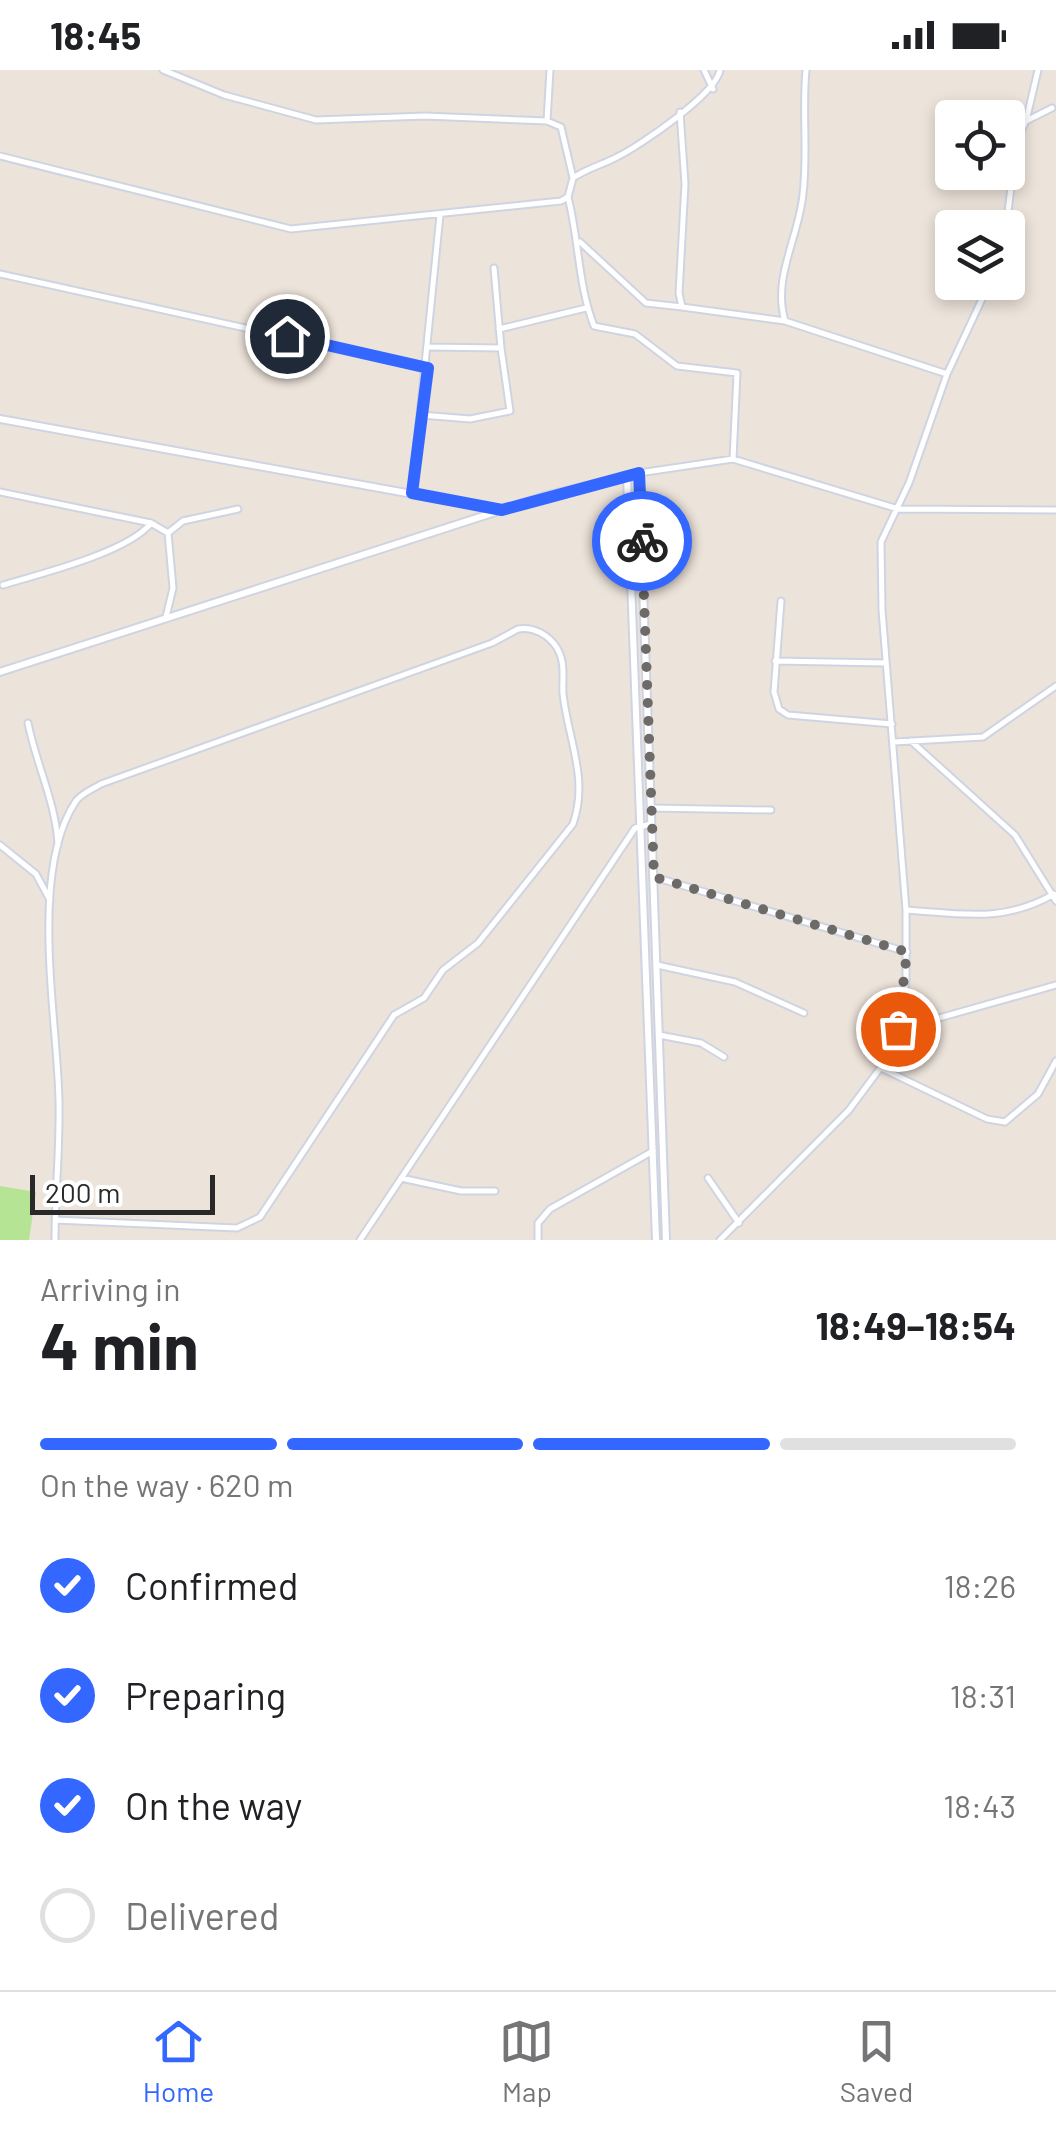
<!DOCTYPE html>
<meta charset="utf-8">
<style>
body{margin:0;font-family:Barlow,sans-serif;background:#f6f6f6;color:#202124;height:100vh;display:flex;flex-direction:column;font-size:38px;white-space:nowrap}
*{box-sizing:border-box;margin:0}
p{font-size:32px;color:#757577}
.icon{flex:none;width:55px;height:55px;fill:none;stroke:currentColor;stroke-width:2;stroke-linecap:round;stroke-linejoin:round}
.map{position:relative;height:1170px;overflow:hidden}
.details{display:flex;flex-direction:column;background:#fff;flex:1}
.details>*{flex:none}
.tools{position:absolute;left:935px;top:30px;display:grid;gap:20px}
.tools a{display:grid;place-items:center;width:90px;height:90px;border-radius:10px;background:#fff;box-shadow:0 5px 15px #0003;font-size:50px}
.scale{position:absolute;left:30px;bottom:25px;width:185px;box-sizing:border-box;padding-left:10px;border:5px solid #292929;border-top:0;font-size:28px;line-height:35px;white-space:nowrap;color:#292929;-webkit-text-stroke:8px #fff;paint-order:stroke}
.pin{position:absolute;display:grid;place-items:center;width:85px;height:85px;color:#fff;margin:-42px;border:5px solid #fff;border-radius:50%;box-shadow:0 2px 10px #0007}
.courier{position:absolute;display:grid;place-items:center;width:100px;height:100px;margin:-50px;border:8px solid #3467ff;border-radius:50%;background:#fff;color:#222;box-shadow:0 2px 12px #0007}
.head em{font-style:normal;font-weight:700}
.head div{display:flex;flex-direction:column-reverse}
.head{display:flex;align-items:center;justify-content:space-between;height:170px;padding:0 40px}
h1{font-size:65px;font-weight:700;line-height:75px}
.bar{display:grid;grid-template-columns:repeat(4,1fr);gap:15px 10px;align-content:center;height:120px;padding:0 40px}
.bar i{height:12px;border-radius:8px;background:#e0e0e0}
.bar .active{background:#3467ff}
.bar p{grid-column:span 4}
ol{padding:0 40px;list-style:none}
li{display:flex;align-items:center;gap:30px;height:110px}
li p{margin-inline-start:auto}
li .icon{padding:10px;border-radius:50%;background:#3467ff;color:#fff;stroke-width:4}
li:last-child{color:#757577}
li i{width:55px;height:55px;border:5px solid #e0e0e0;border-radius:50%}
.status{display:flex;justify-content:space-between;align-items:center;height:70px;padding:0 50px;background:#fff;direction:ltr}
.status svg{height:28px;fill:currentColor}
.tab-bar{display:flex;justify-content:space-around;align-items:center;height:140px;border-top:2px solid #e0e0e0;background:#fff;font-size:28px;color:#757577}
.tab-bar a{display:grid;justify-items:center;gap:5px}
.tab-bar .active{color:#3467ff}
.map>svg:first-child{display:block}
.green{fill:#b5e594}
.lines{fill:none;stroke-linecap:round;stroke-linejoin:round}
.minor-casing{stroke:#cfd4e3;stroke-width:9}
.tertiary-casing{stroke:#cfd4e3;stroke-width:10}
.minor{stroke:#fff;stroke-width:5}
.tertiary{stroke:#fff;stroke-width:6}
.done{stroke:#6d6a67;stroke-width:10;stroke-dasharray:0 18}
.route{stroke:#3467ff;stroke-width:12}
</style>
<div class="status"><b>18:45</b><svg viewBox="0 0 49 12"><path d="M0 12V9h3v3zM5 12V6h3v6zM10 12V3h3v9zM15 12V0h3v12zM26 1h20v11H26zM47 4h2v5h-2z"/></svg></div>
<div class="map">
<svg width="1056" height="1170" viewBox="0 0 1056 1170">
<rect width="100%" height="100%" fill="#ece3da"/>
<path class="green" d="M 0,1116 L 36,1122 L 29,1170 L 0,1170 Z"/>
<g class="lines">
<g class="minor-casing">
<path id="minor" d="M 163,0 L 224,25 L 316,50 L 425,46 L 547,51 L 561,57 L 573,108
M 704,0 L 713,19
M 680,42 L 685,114 L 679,223 L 682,237 L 785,251 L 947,304
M 547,51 L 550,0
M 1026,51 L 1052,38
M 0,86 L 291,159 L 561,131 L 568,127 L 573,108 C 588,98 602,95 617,87 C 641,75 716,24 720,0
M 568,127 C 579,170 578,215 594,256 L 635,264 L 677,296 L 737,303 L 733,389
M 1006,158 L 1017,69 L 1026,51 L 1038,0
M 580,172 L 646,233 L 682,237
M 494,198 L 501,278
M 0,204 L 427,298
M 785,251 C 772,208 799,167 803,124 C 808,83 802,41 806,0
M 499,259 L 586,238
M 421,345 L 470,349 L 510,341 L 501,278 L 429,277
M 639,403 L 733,389 L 898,439 L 1056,440
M 0,422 L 151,453 L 168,463
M 412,423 L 440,145
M 168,463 L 183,451 L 238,439
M 3,515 C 40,504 129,482 151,453
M 781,531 L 774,622 L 779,639 L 788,645 L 892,654
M 166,547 L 173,518 L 168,463
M 775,591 L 886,593
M 28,653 C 36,694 56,733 58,775
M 911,671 L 1015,765 L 1056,831
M 894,672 L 983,667 L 1056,616
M 651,738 L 771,740
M 0,775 L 36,804 L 50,830
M 654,807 L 907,882
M 906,840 C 962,844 1004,853 1054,824
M 657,895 L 735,912 L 804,943
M 900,959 L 1056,915
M 659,965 L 701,973 L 724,987
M 881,998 L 987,1049 L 1005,1052 L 1038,1024 L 1056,991
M 401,1108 L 461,1121 L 495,1121
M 708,1108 L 739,1153
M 55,1150 L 237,1158 L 260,1147 L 394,945 L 424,928 L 443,900 L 478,873 L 573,754 C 589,709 568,669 563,624 C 562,608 566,593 557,578 C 549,565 533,556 518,559 L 492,573 L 101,714 C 93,719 82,723 76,731 C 28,802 58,952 59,1032 C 60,1078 55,1124 55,1170
M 360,1170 L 635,758 L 651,754
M 538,1170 L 538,1153 L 550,1139 L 653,1081
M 720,1170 L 849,1040 L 881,997 L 898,959 L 906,911 L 906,840 L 882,540 L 881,472 L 909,413 L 947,304 L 990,212"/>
</g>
<g class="tertiary-casing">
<path id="tertiary" d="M 0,349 L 500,440
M 627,406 L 656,1170
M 0,602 L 545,426 L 639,403 L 666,1170"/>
</g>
<use href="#minor" class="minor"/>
<use href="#tertiary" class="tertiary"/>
</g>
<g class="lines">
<path class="done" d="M 642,471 L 654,807 L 907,882 L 898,959"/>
<path class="route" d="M 287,266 L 428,298 L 412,423 L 502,440 L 639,403 L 642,471"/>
</g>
</svg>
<div class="tools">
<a><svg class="icon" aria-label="locate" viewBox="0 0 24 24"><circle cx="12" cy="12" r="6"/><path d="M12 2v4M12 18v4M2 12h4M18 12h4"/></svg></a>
<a><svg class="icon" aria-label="layers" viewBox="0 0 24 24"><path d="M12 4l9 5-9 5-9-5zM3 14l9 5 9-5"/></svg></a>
</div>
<div class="scale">200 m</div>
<div class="pin" style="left:898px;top:959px;background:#ea580c"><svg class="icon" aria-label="bag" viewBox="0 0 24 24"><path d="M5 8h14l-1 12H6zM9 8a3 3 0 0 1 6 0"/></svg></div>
<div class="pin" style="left:287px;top:266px;background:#1f2937"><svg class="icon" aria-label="home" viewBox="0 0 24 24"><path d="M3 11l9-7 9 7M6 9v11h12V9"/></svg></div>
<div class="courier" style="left:642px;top:471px"><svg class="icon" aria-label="bike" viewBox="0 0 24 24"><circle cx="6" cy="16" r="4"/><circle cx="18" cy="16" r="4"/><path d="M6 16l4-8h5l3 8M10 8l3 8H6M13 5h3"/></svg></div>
</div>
<section class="details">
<div class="head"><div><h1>4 min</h1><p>Arriving in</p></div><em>18:49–18:54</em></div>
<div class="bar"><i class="active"></i><i class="active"></i><i class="active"></i><i></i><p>On the way · 620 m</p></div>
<ol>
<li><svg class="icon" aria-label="check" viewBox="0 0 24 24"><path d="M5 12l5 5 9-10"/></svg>Confirmed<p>18:26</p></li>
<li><svg class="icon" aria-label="check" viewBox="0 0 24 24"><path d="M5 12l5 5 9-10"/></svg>Preparing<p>18:31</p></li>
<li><svg class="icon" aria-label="check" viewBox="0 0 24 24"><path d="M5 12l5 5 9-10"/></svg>On the way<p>18:43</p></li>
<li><i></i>Delivered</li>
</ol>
</section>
<nav class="tab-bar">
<a class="active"><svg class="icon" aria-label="home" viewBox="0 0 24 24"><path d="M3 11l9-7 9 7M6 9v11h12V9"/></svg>Home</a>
<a><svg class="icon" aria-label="map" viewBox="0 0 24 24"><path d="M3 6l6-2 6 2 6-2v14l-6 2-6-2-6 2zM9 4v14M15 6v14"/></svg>Map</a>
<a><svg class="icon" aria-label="saved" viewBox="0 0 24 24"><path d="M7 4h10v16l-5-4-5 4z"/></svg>Saved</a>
</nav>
